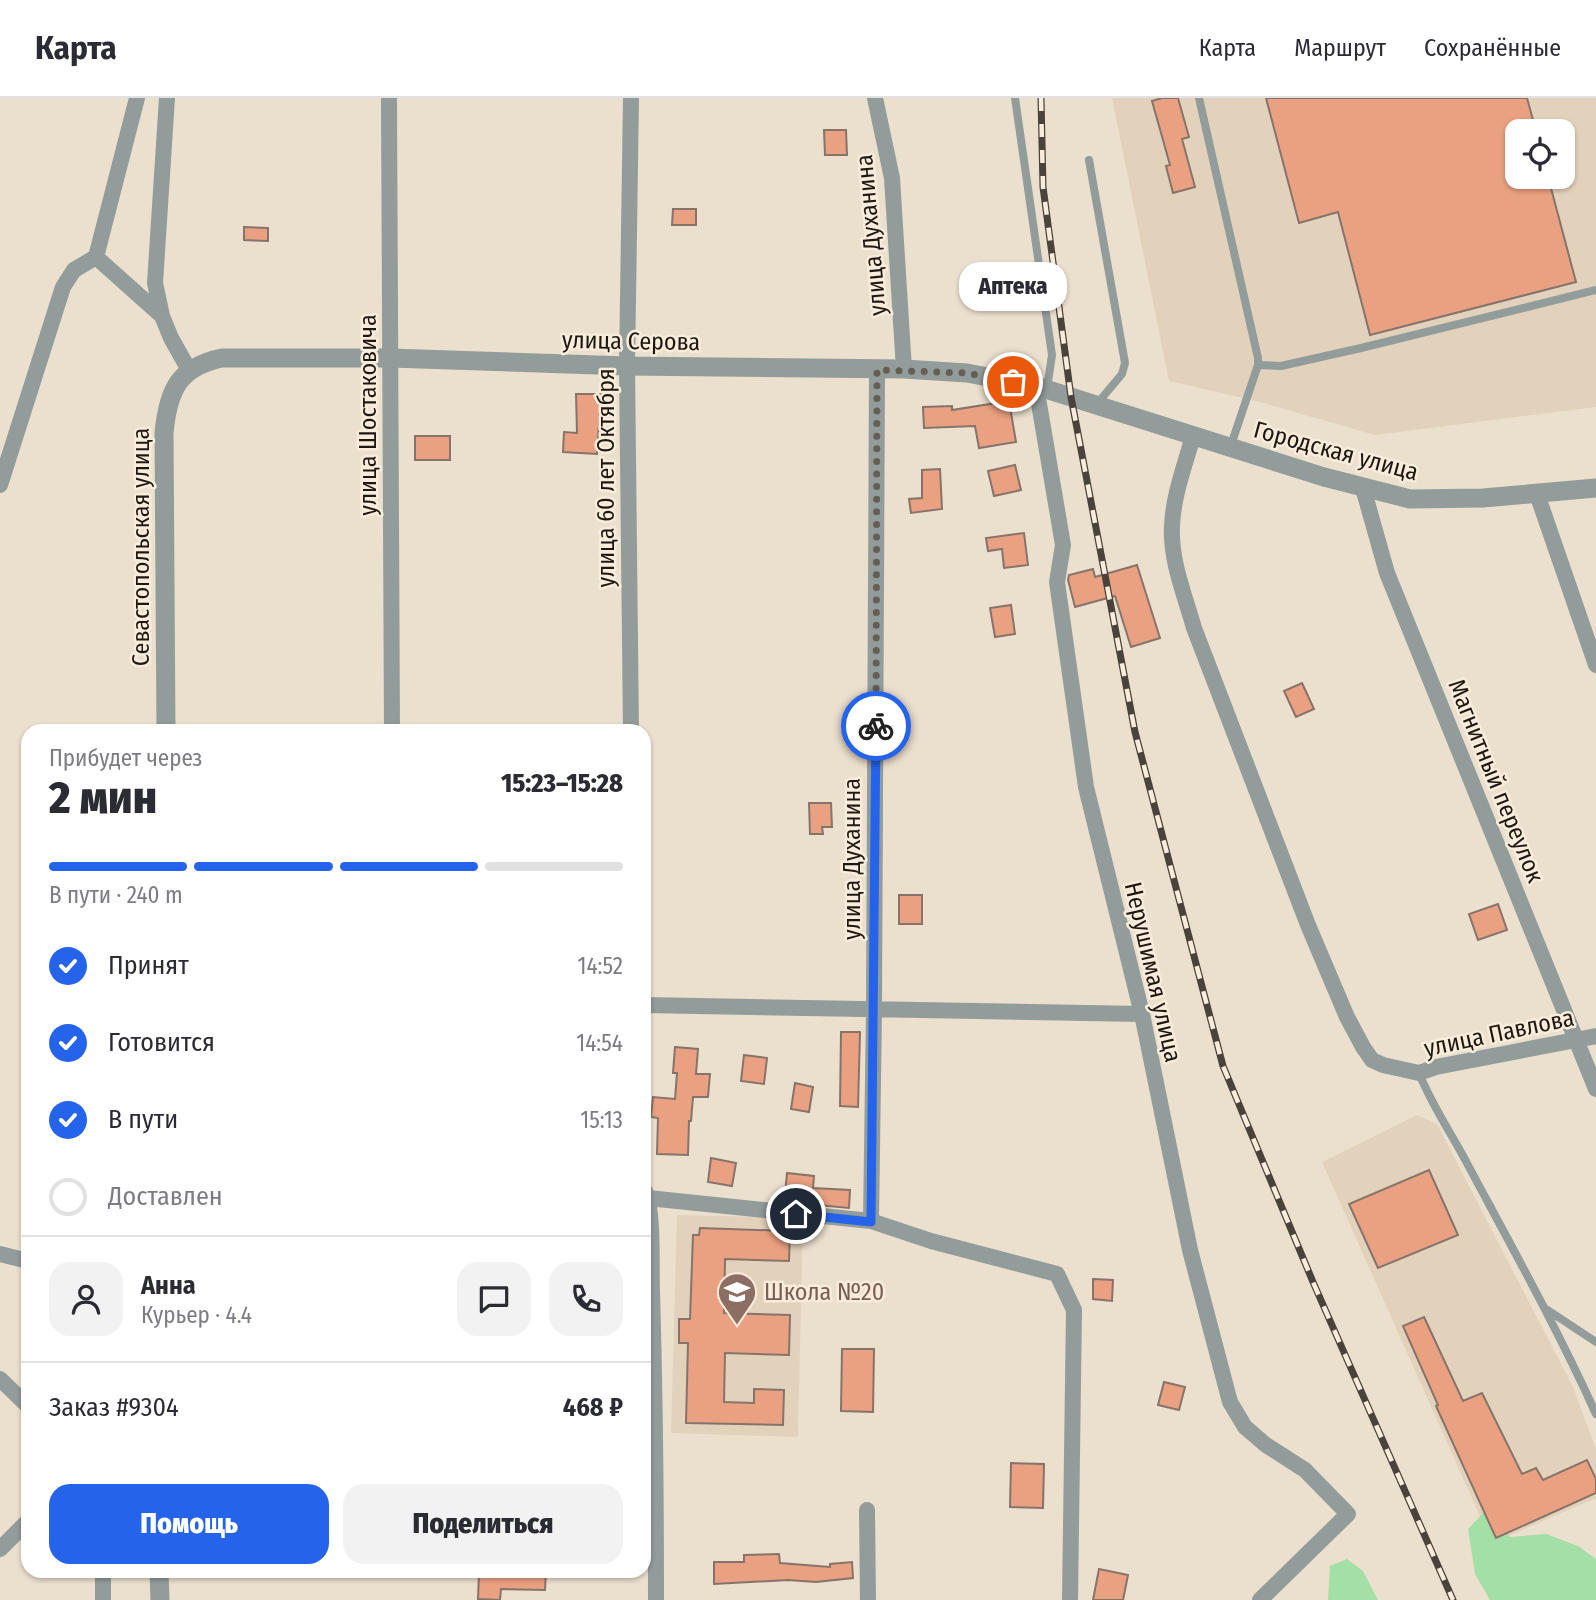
<!DOCTYPE html>
<html lang="ru">
<meta charset="utf-8">
<style>
body{margin:0;font-family:"Fira Sans Condensed",sans-serif;background:#f2f2f3;color:#2b2b33;height:100vh;display:flex;flex-direction:column;font-size:26px;white-space:nowrap}
*{box-sizing:border-box;margin:0}
p{font-size:23px;color:#7c7c81}
.icon{flex:none;width:38px;height:38px;fill:none;stroke:currentColor;stroke-width:2;stroke-linecap:round;stroke-linejoin:round}
.map{position:relative;flex:1;overflow:hidden}
.details{position:absolute;left:21px;top:626px;width:630px;height:854px;display:flex;flex-direction:column;background:#fff;border-radius:21px;box-shadow:0 2px 5px #0004}
.details>*{flex:none}
.fabs{position:absolute;left:1505px;top:21px;display:grid;gap:14px}
.fabs a{display:grid;place-items:center;width:70px;height:70px;border-radius:14px;background:#fff;box-shadow:0 2px 5px #0004;font-size:35px}
.pin{position:absolute;display:grid;place-items:center;width:60px;height:60px;color:#fff;margin:-30px;border:4px solid #fff;border-radius:50%;box-shadow:0 2px 7px #0007}
.courier{position:absolute;display:grid;place-items:center;width:70px;height:70px;margin:-35px;border:5px solid #2563eb;border-radius:50%;background:#fff;color:#222;box-shadow:0 2px 9px #0007}
.bubble{position:absolute;height:49px;border-radius:21px;background:#fff;box-shadow:0 2px 5px #0004;font-size:23px;font-weight:800;line-height:49px;text-align:center}
.summary em{font-style:normal;font-weight:800}
.summary div{display:flex;flex-direction:column-reverse}
.summary{display:flex;align-items:center;justify-content:space-between;height:119px;padding:0 28px}
h1{font-size:46px;font-weight:800;line-height:52px}
.bar{display:grid;grid-template-columns:repeat(4,1fr);gap:10px 7px;align-content:center;height:84px;padding:0 28px}
.bar i{height:9px;border-radius:5px;background:#e1e1e2}
.bar .on{background:#2563eb}
.bar p{grid-column:span 4}
.line{display:flex;align-items:center;gap:18px;padding:0 28px;border-top:2px solid #e1e1e2}
.line div{flex:1}
.round{display:grid;place-items:center;flex:none;width:74px;height:74px;border-radius:21px;background:#f2f2f3}
ol{padding:0 28px;list-style:none}
li{display:flex;align-items:center;gap:21px;height:77px}
li p{margin-inline-start:auto}
li .icon{padding:7px;border-radius:50%;background:#2563eb;color:#fff;stroke-width:4}
li:last-child{color:#7c7c81}
li i{width:38px;height:38px;border:4px solid #e1e1e2;border-radius:50%}
.cta{display:flex;gap:14px;margin-top:auto;padding:14px 28px}
.cta a{flex:1;height:80px;border-radius:21px;background:#2563eb;color:#fff;font-size:28px;font-weight:800;line-height:80px;text-align:center}
.cta a+a{background:#f2f2f3;color:#2b2b33}
header{display:flex;align-items:center;gap:42px;box-sizing:border-box;height:98px;padding:0 35px;background:#fff;border-bottom:2px solid #e1e1e2}
header strong{font-size:33px}
nav{display:flex;gap:38px;margin-inline-start:auto;font-size:24px}
.map>svg:first-child{display:block}
.built{fill:#e3d2bb;fill-rule:evenodd}
.green{fill:#a4dfa7}
.building{fill:#eaa181;stroke:#86746c;stroke-width:2}
.lines{fill:none;stroke-linecap:round;stroke-linejoin:round}
.service{stroke:#929c9a;stroke-width:8}
.minor{stroke:#929c9a;stroke-width:16}
.tertiary{stroke:#929c9a;stroke-width:19}
.rail-casing{stroke:#4a433b;stroke-width:7}
.rail{stroke:#f9ecdb;stroke-width:4.5;stroke-dasharray:13;stroke-linecap:butt}
.done{stroke:#655e54;stroke-width:7;stroke-dasharray:0 12.6}
.route{stroke:#2563eb;stroke-width:9}
.labels{text-anchor:middle;dominant-baseline:central;stroke-width:5;stroke-linejoin:round;paint-order:stroke}
.street-label{font-size:24px;fill:#1d1812;stroke:#f9ecdb}
.education-label{font-size:24px;fill:#785e54;stroke:#f9ecdb;text-anchor:start}
</style>
<header>
<strong>Карта</strong>
<nav><a>Карта</a><a>Маршрут</a><a>Сохранённые</a></nav>
</header>
<div class="map">
<svg width="1596" height="1502" viewBox="0 0 1596 1502">
<rect width="100%" height="100%" fill="#ebdfce"/>
<path class="built" d="M 1112,0 L 1596,0 L 1596,309 L 1375,337 L 1256,303 L 1169,283 ZM 1517,33 L 1563,33 L 1563,79 L 1517,79 Z
M 1417,1017 L 1437,1026 L 1573,1289 L 1596,1351 L 1596,1400 L 1492,1445 L 1322,1064 Z
M 677,1117 L 803,1120 L 798,1339 L 671,1335 Z"/>
<path class="green" d="M 1484,1414 L 1510,1439 L 1546,1436 L 1578,1448 L 1596,1461 L 1596,1502 L 1490,1502 L 1475,1476 L 1468,1431 Z
M 1347,1461 L 1363,1473 L 1378,1502 L 1328,1502 L 1330,1468 Z"/>
<path class="building" d="M 1162,0 L 1178,0 L 1189,39 L 1182,41 L 1195,89 L 1173,95 L 1166,68 L 1170,67 L 1152,3 Z
M 1266,0 L 1527,0 L 1536,33 L 1517,33 L 1517,79 L 1548,79 L 1576,184 L 1370,237 L 1338,114 L 1299,125 Z
M 824,32 L 846,32 L 847,57 L 825,57 Z
M 673,111 L 696,111 L 696,127 L 672,127 Z
M 244,129 L 268,130 L 268,143 L 244,142 Z
M 576,296 L 601,296 L 597,356 L 563,354 L 564,334 L 577,335 Z
M 1009,303 L 1016,344 L 979,350 L 975,328 L 924,330 L 923,309 L 952,308 L 952,312 Z
M 415,338 L 450,338 L 450,362 L 415,362 Z
M 1015,367 L 1021,392 L 994,398 L 988,373 Z
M 940,371 L 942,411 L 911,415 L 909,401 L 922,400 L 922,372 Z
M 1024,435 L 1028,467 L 1004,470 L 1002,451 L 988,453 L 986,440 Z
M 1137,467 L 1160,540 L 1131,549 L 1115,498 L 1075,509 L 1068,482 L 1069,477 L 1093,471 L 1095,479 Z
M 1011,507 L 1015,536 L 995,539 L 990,510 Z
M 1302,585 L 1314,611 L 1296,619 L 1284,593 Z
M 809,705 L 831,705 L 832,729 L 822,729 L 823,736 L 810,736 Z
M 899,797 L 922,797 L 922,826 L 899,826 Z
M 1498,806 L 1507,832 L 1478,842 L 1469,816 Z
M 841,934 L 860,934 L 858,1009 L 840,1008 Z
M 675,949 L 698,951 L 696,976 L 710,976 L 708,999 L 693,999 L 691,1023 L 689,1023 L 688,1057 L 657,1056 L 658,1020 L 651,1019 L 653,999 L 675,1001 L 677,975 L 673,975 Z
M 744,957 L 767,960 L 764,986 L 741,983 Z
M 795,985 L 813,989 L 809,1014 L 791,1011 Z
M 711,1060 L 736,1065 L 732,1088 L 708,1084 Z
M 1429,1072 L 1458,1137 L 1378,1170 L 1349,1106 Z
M 787,1075 L 814,1078 L 813,1090 L 850,1092 L 849,1110 L 807,1106 L 807,1098 L 785,1096 Z
M 700,1130 L 790,1133 L 789,1163 L 725,1161 L 724,1215 L 790,1217 L 789,1257 L 725,1255 L 724,1304 L 754,1305 L 754,1291 L 784,1292 L 783,1327 L 686,1325 L 688,1245 L 679,1245 L 679,1221 L 690,1221 L 693,1137 L 699,1137 Z
M 1093,1181 L 1113,1182 L 1112,1203 L 1093,1201 Z
M 1424,1219 L 1463,1303 L 1482,1295 L 1522,1376 L 1536,1370 L 1543,1382 L 1587,1362 L 1596,1381 L 1596,1395 L 1496,1440 L 1436,1308 L 1438,1307 L 1403,1228 Z
M 842,1251 L 874,1251 L 873,1314 L 841,1313 Z
M 1164,1284 L 1185,1289 L 1179,1312 L 1158,1307 Z
M 1011,1365 L 1044,1366 L 1043,1410 L 1010,1409 Z
M 779,1456 L 780,1465 L 830,1469 L 830,1466 L 852,1464 L 853,1480 L 816,1484 L 788,1482 L 714,1486 L 714,1464 L 744,1464 L 744,1457 Z
M 1099,1471 L 1128,1477 L 1123,1502 L 1093,1502 Z
M 523,1474 L 546,1474 L 545,1492 L 501,1491 L 500,1502 L 478,1501 L 479,1475 L 523,1477 Z"/>
<g class="lines">
<path class="service" d="M 1015,0 L 1052,257 L 1047,291
M 1199,0 L 1258,260 L 1258,267 L 1230,350
M 1089,62 L 1125,265 L 1122,276 L 1096,307
M 1258,267 L 1281,268 L 1361,250 L 1596,192
M 1419,975 C 1432,1008 1453,1038 1469,1069 C 1513,1151 1558,1232 1596,1316
M 1546,1211 L 1596,1244"/>
<path class="minor" d="M 167,0 L 155,185 L 162,218 L 171,240 L 189,272
M 389,0 L 392,634
M 875,0 L 892,80 L 904,271
M 96,159 L 137,0
M 96,159 L 162,218
M 1036,288 L 1063,447 L 1057,484 L 1086,689 L 1142,916 L 1190,1152 L 1230,1304 L 1245,1329 L 1266,1347 L 1305,1372 L 1348,1416 L 1260,1502
M 1193,338 C 1185,367 1173,398 1172,428 C 1170,462 1185,498 1194,530 L 1308,827 L 1347,919 L 1363,949 L 1372,962 L 1383,967 L 1419,975 L 1436,969 L 1596,938
M 0,387 L 63,189 L 74,172 L 96,159
M 1363,390 L 1387,475 L 1596,991
M 1537,396 L 1596,567
M 631,634 L 627,268 L 631,0
M 644,907 L 1142,916
M 645,1093 C 654,1116 651,1168 652,1194 C 655,1296 656,1399 656,1502
M 648,1100 L 871,1123 L 931,1143 L 1057,1176 L 1074,1212 L 1070,1502
M 871,1123 L 874,911 L 877,272
M 0,1156 L 28,1163
M 0,1281 L 28,1308
M 867,1412 L 868,1502
M 0,1451 L 28,1423
M 103,1474 L 103,1502"/>
<path class="tertiary" d="M 166,634 L 164,335 C 168,293 178,269 222,260 L 390,260 L 627,268 L 904,271 L 967,275 L 1036,288 L 1324,379 L 1410,401 L 1483,400 L 1596,390
M 159,1474 L 160,1502"/>
<g class="rail-casing">
<path id="rail" d="M 1041,0 L 1043,89 L 1071,299 L 1135,634 L 1223,968 L 1313,1184 L 1453,1502"/>
</g>
<use href="#rail" class="rail"/>
</g>
<g class="lines">
<path class="done" d="M 876,628 L 877,272 L 967,275 L 1013,284"/>
<path class="route" d="M 796,1116 L 871,1124 L 876,628"/>
</g>
<defs>
<g id="school-pin" transform="scale(2.0125)"><path d="M0 17L-7.5 6A9.5 9.5 0 1 1 7.5 6Z" fill="#8d6e63" stroke="#f9ecdb"/><path d="M0-5L7-2L0 1L-7-2ZM-4 1L0 2.5L4 1V4Q0 6-4 4Z" fill="#fff"/></g>
</defs>
<g fill-rule="evenodd">
<use href="#school-pin" x="737" y="1194"/>
</g>
<g class="labels">
<g class="street-label">
<text transform="translate(871 137) rotate(-95)">улица Духанина</text>
<text transform="translate(631 243) rotate(1)">улица Серова</text>
<text transform="translate(368 317) rotate(-90)">улица Шостаковича</text>
<text transform="translate(1336 353) rotate(15)">Городская улица</text>
<text transform="translate(606 380) rotate(-90)">улица 60 лет Октября</text>
<text transform="translate(141 449) rotate(-90)">Севастопольская улица</text>
<text transform="translate(1496 683) rotate(68)">Магнитный переулок</text>
<text transform="translate(852 761) rotate(-90)">улица Духанина</text>
<text transform="translate(1153 874) rotate(77)">Нерушимая улица</text>
<text transform="translate(1499 935) rotate(-12)">улица Павлова</text>
</g>
<g class="education-label">
<text x="764" y="1194">Школа №20</text>
</g>
</g>
</svg>
<div class="fabs">
<a><svg class="icon" aria-label="locate" viewBox="0 0 24 24"><circle cx="12" cy="12" r="6"/><path d="M12 2v4M12 18v4M2 12h4M18 12h4"/></svg></a>
</div>
<div class="pin" style="left:1013px;top:284px;background:#ea580c"><svg class="icon" aria-label="bag" viewBox="0 0 24 24"><path d="M5 8h14l-1 12H6zM9 8a3 3 0 0 1 6 0"/></svg></div>
<div class="pin" style="left:796px;top:1116px;background:#1f2937"><svg class="icon" aria-label="home" viewBox="0 0 24 24"><path d="M3 11l9-7 9 7M6 9v11h12V9"/></svg></div>
<div class="courier" style="left:876px;top:628px"><svg class="icon" aria-label="bike" viewBox="0 0 24 24"><circle cx="6" cy="16" r="4"/><circle cx="18" cy="16" r="4"/><path d="M6 16l4-8h5l3 8M10 8l3 8H6M13 5h3"/></svg></div>
<div class="bubble" style="left:959px;top:164px;width:108px">Аптека</div>
<section class="details">
<div class="summary"><div><h1>2 мин</h1><p>Прибудет через</p></div><em>15:23–15:28</em></div>
<div class="bar"><i class="on"></i><i class="on"></i><i class="on"></i><i></i><p>В пути · 240 m</p></div>
<ol>
<li><svg class="icon" aria-label="check" viewBox="0 0 24 24"><path d="M5 12l5 5 9-10"/></svg>Принят<p>14:52</p></li>
<li><svg class="icon" aria-label="check" viewBox="0 0 24 24"><path d="M5 12l5 5 9-10"/></svg>Готовится<p>14:54</p></li>
<li><svg class="icon" aria-label="check" viewBox="0 0 24 24"><path d="M5 12l5 5 9-10"/></svg>В пути<p>15:13</p></li>
<li><i></i>Доставлен</li>
</ol>
<div class="line" style="height:126px"><a class="round"><svg class="icon" aria-label="person" viewBox="0 0 24 24"><circle cx="12" cy="8" r="4"/><path d="M4 21q1-7 8-7t8 7"/></svg></a><div><b>Анна</b><p>Курьер · 4.4</p></div><a class="round"><svg class="icon" aria-label="chat" viewBox="0 0 24 24"><path d="M4 5h16v11H9l-5 4z"/></svg></a><a class="round"><svg class="icon" aria-label="phone" viewBox="0 0 24 24"><path d="M5 4h4l2 5-3 2q2 4 5 5l2-3 5 2v4C11 20 4 13 5 4z"/></svg></a></div>
<div class="line" style="height:91px"><div>Заказ #9304</div><b>468 ₽</b></div>
<div class="cta"><a>Помощь</a><a>Поделиться</a></div>
</section>
</div>
